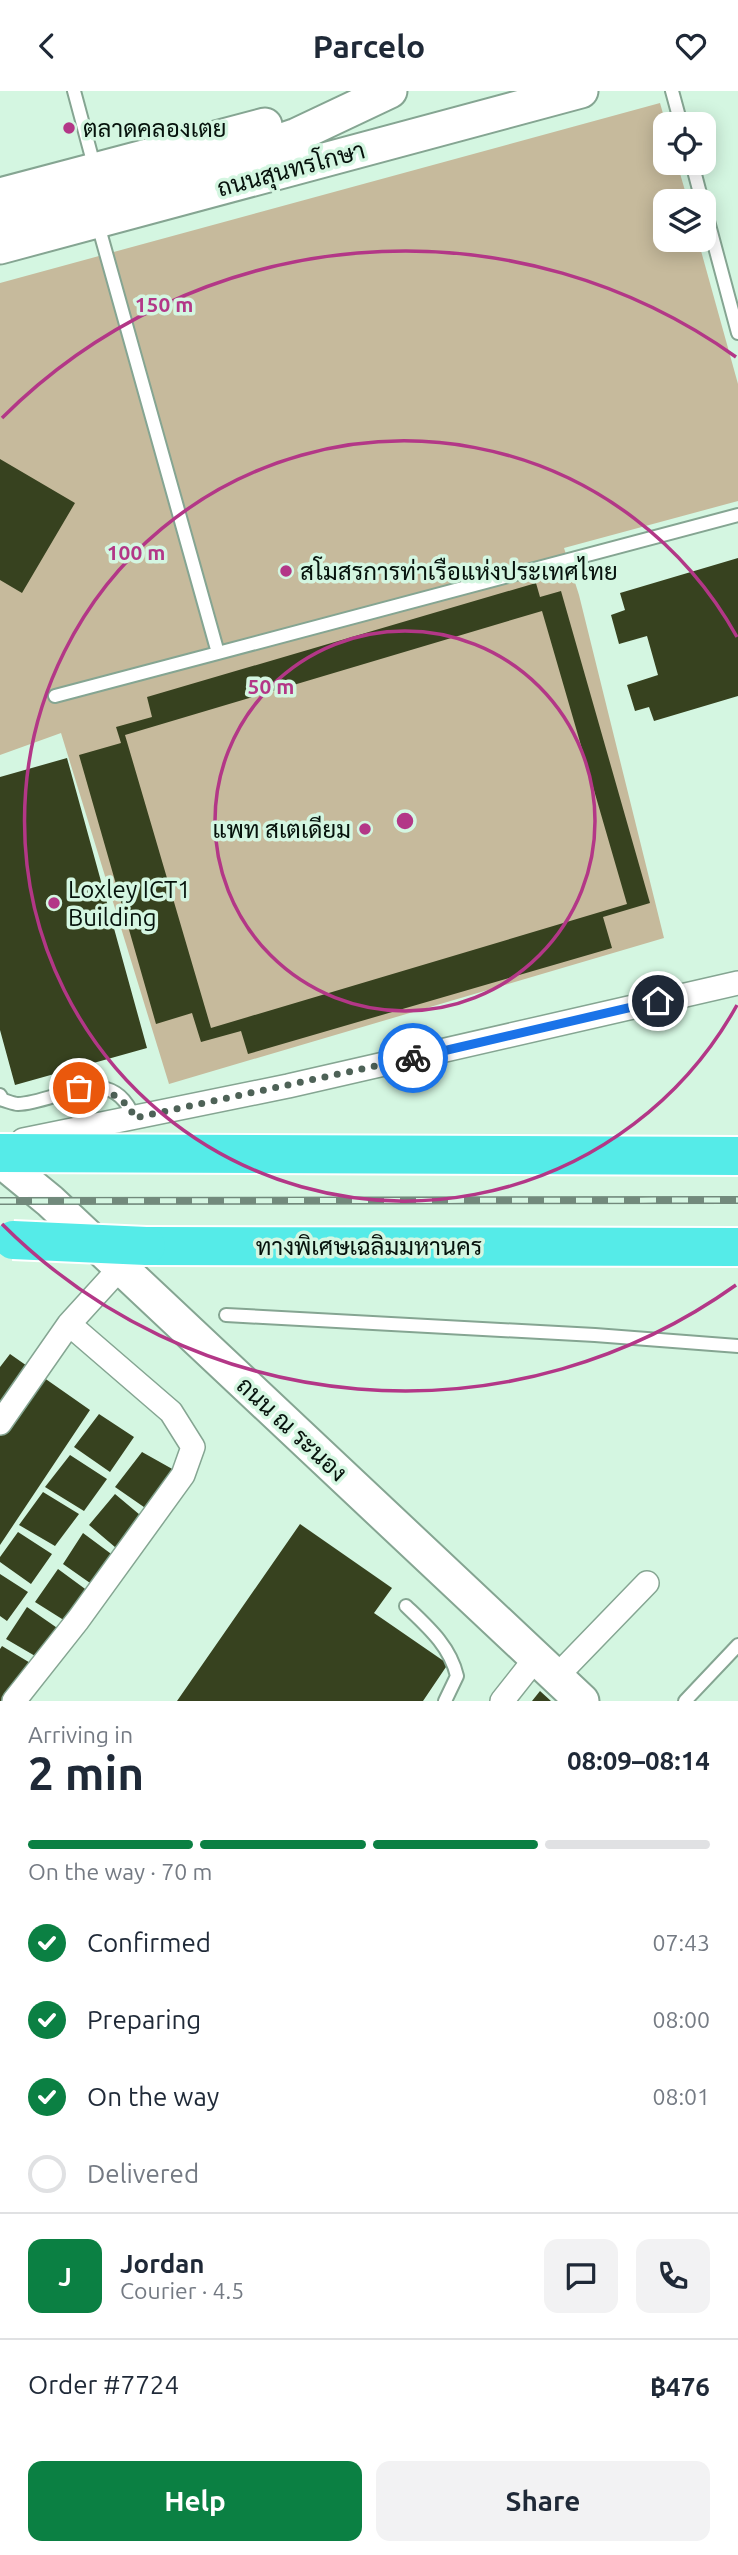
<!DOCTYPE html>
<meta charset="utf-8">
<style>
body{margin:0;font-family:Ubuntu,Sarabun,sans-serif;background:#f2f2f3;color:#1f2937;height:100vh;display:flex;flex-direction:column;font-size:26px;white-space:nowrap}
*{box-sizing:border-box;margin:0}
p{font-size:23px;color:#747a83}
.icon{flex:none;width:38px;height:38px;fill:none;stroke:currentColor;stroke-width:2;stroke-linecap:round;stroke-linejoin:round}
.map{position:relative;height:1610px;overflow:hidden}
.side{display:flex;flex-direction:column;background:#fff;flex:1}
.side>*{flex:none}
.tools{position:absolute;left:653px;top:21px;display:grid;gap:14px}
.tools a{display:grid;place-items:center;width:63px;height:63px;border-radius:14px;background:#fff;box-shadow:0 4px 18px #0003;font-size:35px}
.pin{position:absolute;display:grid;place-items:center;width:60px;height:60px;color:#fff;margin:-30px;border:4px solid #fff;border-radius:50%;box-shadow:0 2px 7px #0007}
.courier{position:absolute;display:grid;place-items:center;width:70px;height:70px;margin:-35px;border:5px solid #1a73e8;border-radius:50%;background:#fff;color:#222;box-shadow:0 2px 9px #0007}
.headline em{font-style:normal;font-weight:700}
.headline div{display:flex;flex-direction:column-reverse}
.headline{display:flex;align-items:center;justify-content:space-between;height:119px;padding:0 28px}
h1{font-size:46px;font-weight:700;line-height:52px}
.bar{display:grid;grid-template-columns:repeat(4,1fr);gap:10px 7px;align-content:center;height:84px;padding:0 28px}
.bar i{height:9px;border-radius:5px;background:#e0e1e3}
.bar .on{background:#0b8043}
.bar p{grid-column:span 4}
.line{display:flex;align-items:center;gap:18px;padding:0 28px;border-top:2px solid #e0e1e3}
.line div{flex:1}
.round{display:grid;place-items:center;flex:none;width:74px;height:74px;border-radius:14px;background:#f2f2f3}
ol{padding:0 28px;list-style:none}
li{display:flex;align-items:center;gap:21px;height:77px}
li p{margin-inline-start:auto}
li .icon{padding:7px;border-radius:50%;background:#0b8043;color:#fff;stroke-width:4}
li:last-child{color:#747a83}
li i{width:38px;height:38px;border:4px solid #e0e1e3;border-radius:50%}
.cta{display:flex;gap:14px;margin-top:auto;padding:14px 28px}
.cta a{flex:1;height:80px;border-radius:14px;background:#0b8043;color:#fff;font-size:28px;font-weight:700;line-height:80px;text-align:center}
.cta a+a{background:#f2f2f3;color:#1f2937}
header{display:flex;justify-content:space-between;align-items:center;height:91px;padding:0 28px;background:#fff;font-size:32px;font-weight:700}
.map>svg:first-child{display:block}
.green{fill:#c6ba9c}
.building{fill:#37421f;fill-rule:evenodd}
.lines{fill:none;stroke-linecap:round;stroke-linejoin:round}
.lane-casing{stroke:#85a592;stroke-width:16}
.street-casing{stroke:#85a592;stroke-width:26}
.secondary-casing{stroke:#85a592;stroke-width:37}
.highway-casing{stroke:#fff;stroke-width:42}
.lane{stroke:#fff;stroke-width:12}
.street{stroke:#fff;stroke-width:23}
.secondary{stroke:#fff;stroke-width:33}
.highway{stroke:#55ebe8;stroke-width:38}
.rail-casing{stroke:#728a7c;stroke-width:8}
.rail{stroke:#d4f6e1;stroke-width:5;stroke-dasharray:16;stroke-linecap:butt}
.highway-bridge-casing{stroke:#fff;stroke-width:42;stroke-linecap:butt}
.highway-bridge{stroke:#55ebe8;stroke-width:38}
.done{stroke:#4e6257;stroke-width:7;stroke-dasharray:0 12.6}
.route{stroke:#1a73e8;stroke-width:9}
.ring{fill:none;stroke:#b33787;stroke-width:3.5}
.poi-dot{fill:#b33787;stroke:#d4f6e1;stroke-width:2.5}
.labels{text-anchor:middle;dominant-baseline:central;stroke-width:7;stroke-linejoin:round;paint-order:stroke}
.poi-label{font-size:24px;fill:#06120c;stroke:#d4f6e1;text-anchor:start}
.street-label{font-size:24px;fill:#06120c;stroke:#d4f6e1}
.centre{fill:#b33787;stroke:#d4f6e1;stroke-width:3.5}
.ring-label{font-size:21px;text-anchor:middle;font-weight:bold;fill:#b33787;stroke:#d4f6e1;stroke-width:7;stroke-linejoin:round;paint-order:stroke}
</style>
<header><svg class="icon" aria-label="back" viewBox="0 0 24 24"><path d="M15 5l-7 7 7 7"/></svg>Parcelo<svg class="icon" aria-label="heart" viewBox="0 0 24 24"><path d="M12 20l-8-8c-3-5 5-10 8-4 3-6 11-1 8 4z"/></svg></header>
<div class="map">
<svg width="738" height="1610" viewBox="0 0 738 1610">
<rect width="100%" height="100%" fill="#d4f6e1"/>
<path class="green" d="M 660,12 L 666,33 L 665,72 L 677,72 L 688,110 L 665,110 L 665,149 L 698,149 L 738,293 L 738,410 L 564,457 L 579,504 L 664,847 L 169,993 L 61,642 L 0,664 L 0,192 Z"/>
<path class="building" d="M 0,368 L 75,412 L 22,502 L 0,489 Z
M 738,467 L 738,605 L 654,630 L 649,616 L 635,620 L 627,594 L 658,584 L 647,545 L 619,553 L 611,524 L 625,519 L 620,502 Z
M 536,492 L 540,506 L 561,500 L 650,812 L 603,826 L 612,857 L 248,963 L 241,940 L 201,951 L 192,922 L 156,933 L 79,664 L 121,652 L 116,636 L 152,626 L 147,606 ZM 542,520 L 627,813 L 211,937 L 125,644 Z
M 67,667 L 147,957 L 15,994 L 0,939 L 0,686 Z
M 10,1263 L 90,1319 L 0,1454 L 0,1276 Z
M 99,1323 L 134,1346 L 110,1381 L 74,1356 Z
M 142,1361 L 183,1384 L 154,1423 L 115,1396 Z
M 70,1364 L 107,1388 L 84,1420 L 45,1396 Z
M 43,1401 L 79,1423 L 55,1455 L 19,1434 Z
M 115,1403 L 146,1429 L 122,1462 L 89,1434 Z
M 300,1433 L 392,1497 L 374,1522 L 448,1573 L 423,1610 L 177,1610 Z
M 18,1441 L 52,1463 L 31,1493 L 0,1471 L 0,1466 Z
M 83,1442 L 118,1468 L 100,1499 L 63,1473 Z
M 58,1478 L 92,1503 L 70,1533 L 35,1511 Z
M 0,1483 L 28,1501 L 7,1530 L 0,1525 Z
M 27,1516 L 63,1541 L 42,1569 L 6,1548 Z
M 2,1555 L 32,1573 L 8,1610 L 0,1610 L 0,1558 Z
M 540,1600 L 551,1610 L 532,1610 Z"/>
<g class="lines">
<g class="lane-casing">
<path id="lane" d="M 74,0 L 95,78
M 672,0 L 681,33
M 692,72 L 702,110
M 704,115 L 738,242
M 97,130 L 218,562 L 738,424
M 55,605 L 218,562
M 0,1004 L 3,1009 C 7,1010 14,1013 18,1013 C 57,1012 111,968 134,1027
M 226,1224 L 595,1244 L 738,1255
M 406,1515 C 428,1536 450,1555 457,1585 L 445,1610
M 685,1610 L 738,1554"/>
</g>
<g class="street-casing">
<path id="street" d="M 23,1049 L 288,995 L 738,892
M 0,1332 L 69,1233 L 120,1177
M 556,1586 L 647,1492
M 14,1610 L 78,1529 L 183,1384 L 193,1356 L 171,1321 L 69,1233
M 502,1610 L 536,1567"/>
</g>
<g class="secondary-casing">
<path id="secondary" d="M 0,104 L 265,34
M 0,130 L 223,70 L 297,44 L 390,0
M 0,156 L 581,0
M 0,1069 L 50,1110 L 582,1610"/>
</g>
<g class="highway-casing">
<path id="highway" d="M 0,1062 L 738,1065
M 146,1155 L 738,1156"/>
</g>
<use href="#lane" class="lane"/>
<use href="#street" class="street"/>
<use href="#secondary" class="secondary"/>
<use href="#highway" class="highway"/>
<g class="rail-casing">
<path id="rail" d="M 0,1110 L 738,1109"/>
</g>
<use href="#rail" class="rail"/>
<g class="highway-bridge-casing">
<path id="highway-bridge" d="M 13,1149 L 146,1155"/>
</g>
<use href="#highway-bridge" class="highway-bridge"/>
</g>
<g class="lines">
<path class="done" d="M 79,997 L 103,996 L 130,1016 L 134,1027 L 413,967"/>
<path class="route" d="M 413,967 L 658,910"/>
</g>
<g class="ring">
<circle cx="405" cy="730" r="190"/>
<path d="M737 914A380 380 0 1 1 737 546"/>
<path d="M736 1194A570 570 0 0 1 2 1133M2 327A570 570 0 0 1 736 266"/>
</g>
<g class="poi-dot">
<circle cx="69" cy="37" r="7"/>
<circle cx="286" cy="480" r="7"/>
<circle cx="365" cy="738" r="7"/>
<circle cx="54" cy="812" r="7"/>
</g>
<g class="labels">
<g class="poi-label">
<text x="83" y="37">ตลาดคลองเตย</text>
<text x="300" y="480">สโมสรการท่าเรือแห่งประเทศไทย</text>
<text x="351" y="738" text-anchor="end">แพท สเตเดียม</text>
<text x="68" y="798">Loxley ICT1<tspan x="68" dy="28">Building</tspan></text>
</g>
<g class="street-label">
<text transform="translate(291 78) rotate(-15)">ถนนสุนทรโกษา</text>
<text x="369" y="1155">ทางพิเศษเฉลิมมหานคร</text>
<text transform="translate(292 1338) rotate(43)">ถนน ณ ระนอง</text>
</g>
</g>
<circle cx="405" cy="730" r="10" class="centre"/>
<g class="ring-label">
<text x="164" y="221">150 m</text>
<text x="136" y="469">100 m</text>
<text x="271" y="603">50 m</text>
</g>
</svg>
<div class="tools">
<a><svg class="icon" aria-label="locate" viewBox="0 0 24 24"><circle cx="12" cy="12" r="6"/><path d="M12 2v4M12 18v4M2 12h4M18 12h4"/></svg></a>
<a><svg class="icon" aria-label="layers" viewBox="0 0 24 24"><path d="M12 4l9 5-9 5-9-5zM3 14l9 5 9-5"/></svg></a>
</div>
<div class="pin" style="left:79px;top:997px;background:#ea580c"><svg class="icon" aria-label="bag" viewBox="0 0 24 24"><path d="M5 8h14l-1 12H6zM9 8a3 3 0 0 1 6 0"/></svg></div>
<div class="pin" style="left:658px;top:910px;background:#1f2937"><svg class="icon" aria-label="home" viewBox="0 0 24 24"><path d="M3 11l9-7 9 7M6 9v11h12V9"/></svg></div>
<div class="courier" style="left:413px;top:967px"><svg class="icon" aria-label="bike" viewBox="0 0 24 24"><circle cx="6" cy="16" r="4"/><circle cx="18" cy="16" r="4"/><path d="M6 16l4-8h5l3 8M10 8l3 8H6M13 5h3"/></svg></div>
</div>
<section class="side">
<div class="headline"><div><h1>2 min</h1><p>Arriving in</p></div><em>08:09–08:14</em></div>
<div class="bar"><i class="on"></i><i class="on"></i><i class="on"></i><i></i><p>On the way · 70 m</p></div>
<ol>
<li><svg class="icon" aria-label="check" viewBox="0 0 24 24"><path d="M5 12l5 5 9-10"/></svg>Confirmed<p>07:43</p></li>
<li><svg class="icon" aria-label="check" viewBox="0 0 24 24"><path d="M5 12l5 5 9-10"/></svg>Preparing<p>08:00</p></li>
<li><svg class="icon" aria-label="check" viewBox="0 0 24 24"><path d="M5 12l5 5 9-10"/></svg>On the way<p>08:01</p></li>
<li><i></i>Delivered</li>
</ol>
<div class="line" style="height:126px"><b class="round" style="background:#0b8043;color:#fff">J</b><div><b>Jordan</b><p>Courier · 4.5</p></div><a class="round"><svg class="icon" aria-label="chat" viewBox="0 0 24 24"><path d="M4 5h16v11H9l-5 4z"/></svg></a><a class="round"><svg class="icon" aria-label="phone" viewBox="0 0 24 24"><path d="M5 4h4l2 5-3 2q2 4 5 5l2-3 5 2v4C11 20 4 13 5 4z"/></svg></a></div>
<div class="line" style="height:91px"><div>Order #7724</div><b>฿476</b></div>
<div class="cta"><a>Help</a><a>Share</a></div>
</section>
